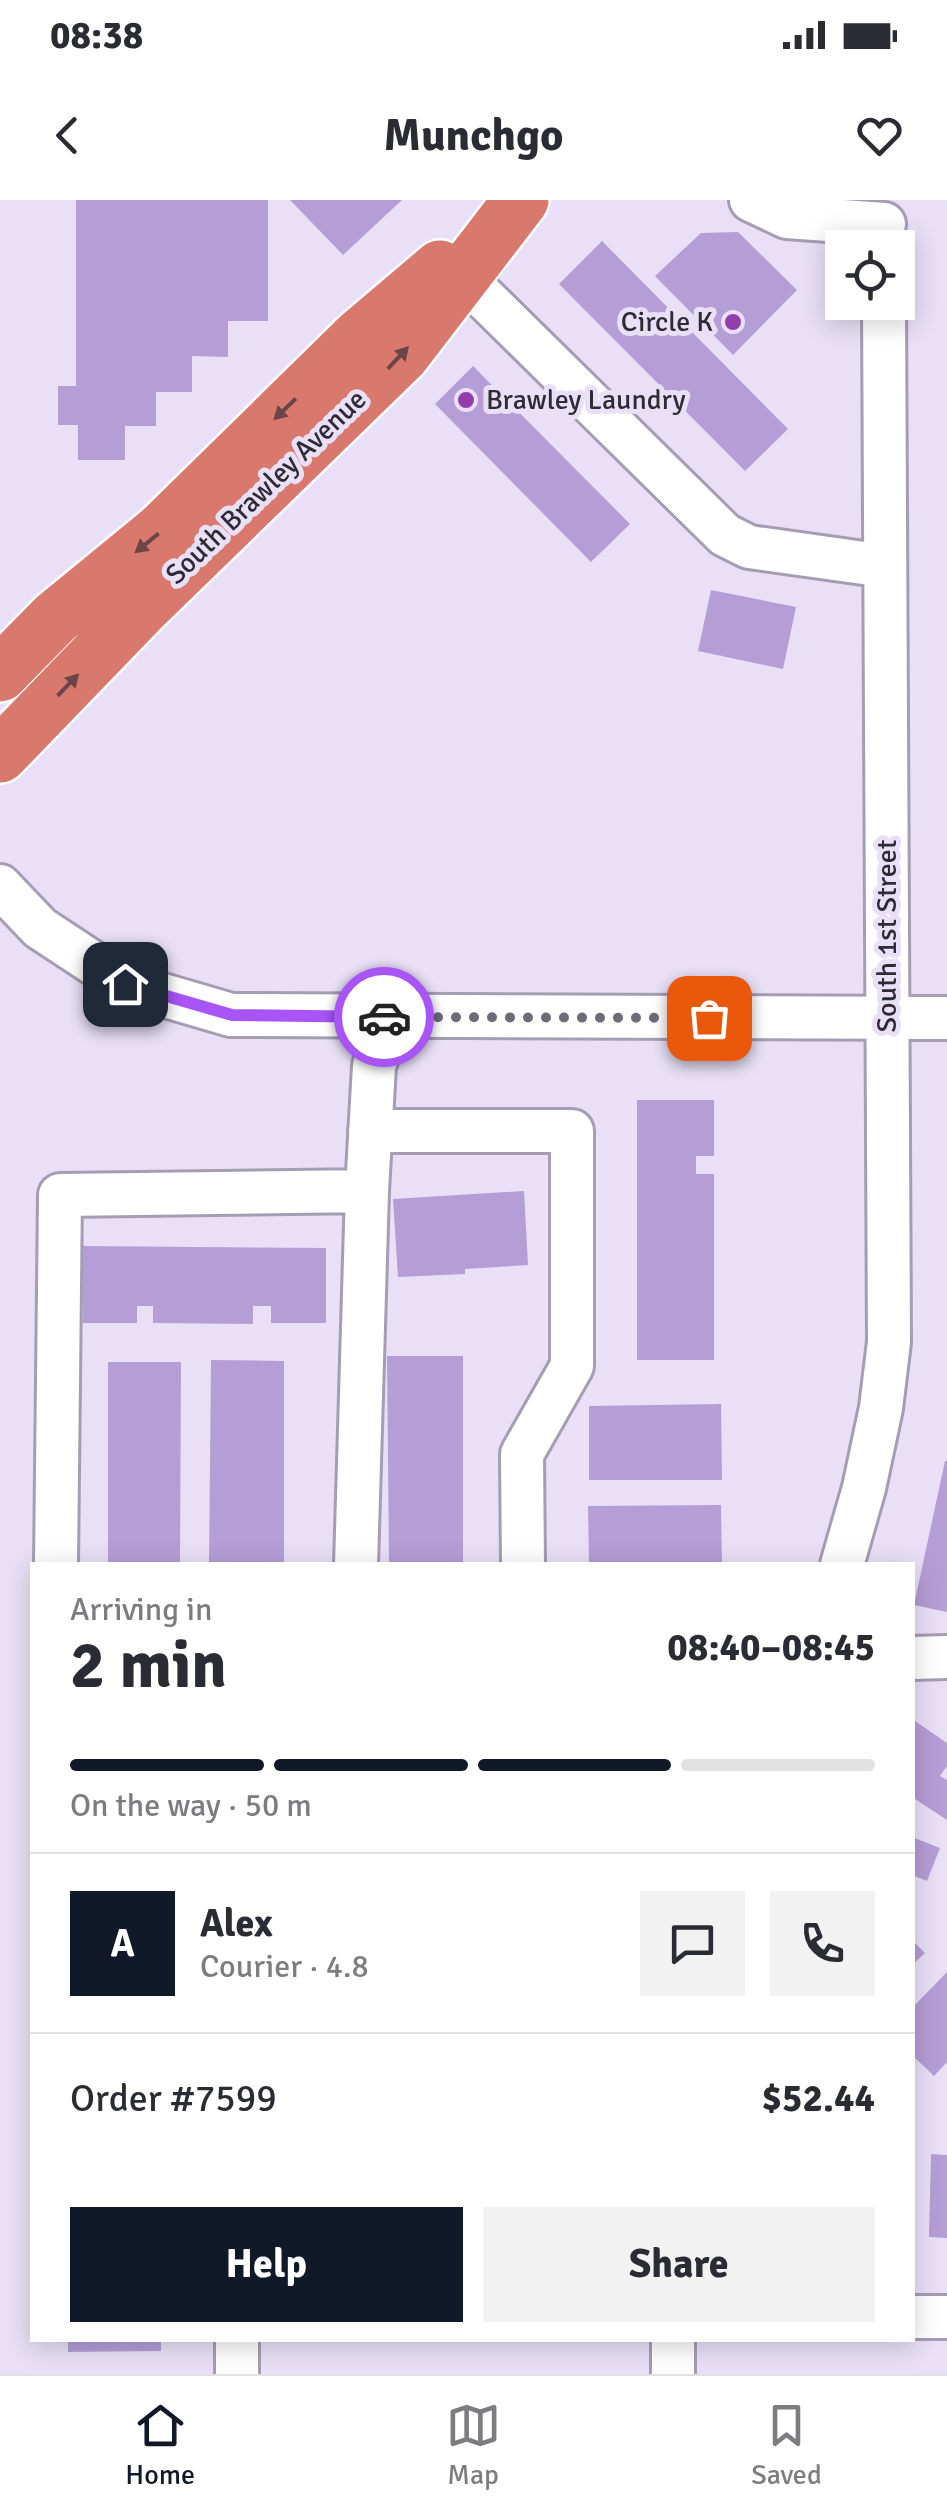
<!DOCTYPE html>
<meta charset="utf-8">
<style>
body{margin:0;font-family:Signika,sans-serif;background:#f2f2f3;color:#2b2b33;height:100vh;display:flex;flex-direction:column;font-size:38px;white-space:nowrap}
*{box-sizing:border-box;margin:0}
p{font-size:32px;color:#7c7c81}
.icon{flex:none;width:55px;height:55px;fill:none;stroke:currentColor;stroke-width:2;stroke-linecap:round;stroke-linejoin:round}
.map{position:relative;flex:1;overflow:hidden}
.side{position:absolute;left:30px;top:1362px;width:885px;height:780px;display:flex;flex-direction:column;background:#fff;border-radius:0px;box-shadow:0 5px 25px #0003}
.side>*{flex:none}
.buttons{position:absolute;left:825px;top:30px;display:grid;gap:20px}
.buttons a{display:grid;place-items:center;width:90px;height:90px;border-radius:0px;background:#fff;box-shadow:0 5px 25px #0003;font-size:50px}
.pin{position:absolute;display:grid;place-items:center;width:85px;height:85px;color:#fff;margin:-42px;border-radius:20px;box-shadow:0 5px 15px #0006}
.courier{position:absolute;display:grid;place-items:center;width:100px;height:100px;margin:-50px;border:8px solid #a855f7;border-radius:50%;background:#fff;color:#222;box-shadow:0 2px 12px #0007}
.head em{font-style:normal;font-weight:700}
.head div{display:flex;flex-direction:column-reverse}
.head{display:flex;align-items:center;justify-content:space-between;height:170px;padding:0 40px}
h1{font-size:65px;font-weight:700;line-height:75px}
.bar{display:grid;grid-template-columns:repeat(4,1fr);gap:15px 10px;align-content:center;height:120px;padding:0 40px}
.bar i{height:12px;border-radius:8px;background:#e1e1e2}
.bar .current{background:#111827}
.bar p{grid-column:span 4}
.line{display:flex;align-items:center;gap:25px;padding:0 40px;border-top:2px solid #e1e1e2}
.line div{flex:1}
.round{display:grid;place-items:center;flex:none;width:105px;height:105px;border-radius:0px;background:#f2f2f3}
.button{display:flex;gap:20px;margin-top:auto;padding:20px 40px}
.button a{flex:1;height:115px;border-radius:0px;background:#111827;color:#fff;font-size:40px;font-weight:700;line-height:115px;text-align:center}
.button a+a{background:#f2f2f3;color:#2b2b33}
.status{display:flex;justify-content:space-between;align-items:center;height:70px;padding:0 50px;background:#fff;direction:ltr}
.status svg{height:28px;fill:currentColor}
header{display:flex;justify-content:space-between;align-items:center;height:130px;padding:0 40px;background:#fff;font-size:45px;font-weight:700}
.tab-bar{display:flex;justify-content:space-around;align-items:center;height:140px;border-top:2px solid #e1e1e2;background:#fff;font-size:28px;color:#7c7c81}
.tab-bar a{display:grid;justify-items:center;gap:5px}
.tab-bar .current{color:#111827}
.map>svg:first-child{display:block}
.building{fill:#b59ed6}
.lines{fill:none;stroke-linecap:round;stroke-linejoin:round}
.minor-casing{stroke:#a59db2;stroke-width:48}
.highway-casing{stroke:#fff;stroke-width:60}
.minor{stroke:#fff;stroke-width:42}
.highway{stroke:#d9786c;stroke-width:55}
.oneway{fill:#6a4648}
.done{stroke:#6f6a78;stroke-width:10;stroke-dasharray:0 18}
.route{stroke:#a855f7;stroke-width:12}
.poi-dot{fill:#923eac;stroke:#e9e0f7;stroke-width:4}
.labels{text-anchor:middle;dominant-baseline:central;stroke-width:10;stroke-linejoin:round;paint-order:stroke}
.poi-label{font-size:28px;fill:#2e2b34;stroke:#e9e0f7;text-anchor:end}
.street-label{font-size:28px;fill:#2e2b34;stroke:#e9e0f7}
</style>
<div class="status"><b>08:38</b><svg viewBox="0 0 49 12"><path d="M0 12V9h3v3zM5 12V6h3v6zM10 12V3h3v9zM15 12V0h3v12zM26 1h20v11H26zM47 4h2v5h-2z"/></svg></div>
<header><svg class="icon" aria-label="back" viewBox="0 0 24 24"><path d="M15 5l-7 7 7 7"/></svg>Munchgo<svg class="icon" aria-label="heart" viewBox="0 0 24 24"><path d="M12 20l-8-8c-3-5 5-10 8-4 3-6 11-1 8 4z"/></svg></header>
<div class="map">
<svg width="947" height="2174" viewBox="0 0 947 2174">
<rect width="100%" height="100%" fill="#e9e0f7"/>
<path class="building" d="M 76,0 L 268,0 L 268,121 L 228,121 L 228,157 L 192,156 L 192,192 L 156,192 L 156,226 L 125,226 L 125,260 L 78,260 L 78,225 L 58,225 L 58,186 L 76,186 Z
M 290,0 L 402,0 L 343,55 Z
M 738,32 L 797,90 L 733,155 L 655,76 L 701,33 Z
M 602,41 L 788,229 L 745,271 L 559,84 Z
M 473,166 L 630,324 L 591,362 L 435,204 Z
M 711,390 L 796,407 L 783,469 L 698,451 Z
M 637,900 L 714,900 L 714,956 L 696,956 L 696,974 L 714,974 L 714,1160 L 637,1160 Z
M 524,991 L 528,1065 L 465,1069 L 465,1074 L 398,1077 L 393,999 Z
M 83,1046 L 326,1048 L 326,1123 L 271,1123 L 271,1106 L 253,1106 L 253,1124 L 153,1123 L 153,1106 L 137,1106 L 137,1123 L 83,1123 Z
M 387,1156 L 463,1156 L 463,1365 L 389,1365 Z
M 211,1160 L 284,1161 L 284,1365 L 209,1365 Z
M 108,1162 L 181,1162 L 180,1365 L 108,1365 Z
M 721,1204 L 722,1280 L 589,1280 L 589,1206 Z
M 945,1261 L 947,1261 L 947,1412 L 914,1405 Z
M 721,1305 L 722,1365 L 589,1365 L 588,1306 Z
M 915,1521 L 947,1543 L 947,1566 L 940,1576 L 947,1580 L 947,1620 L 912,1597 L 912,1524 Z
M 912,1637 L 940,1648 L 927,1681 L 912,1675 Z
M 912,1740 L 925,1753 L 912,1765 Z
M 947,1772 L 947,1862 L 934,1876 L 912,1855 L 912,1808 Z
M 931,1954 L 947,1955 L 947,2038 L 929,2037 Z
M 68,2140 L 161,2140 L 161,2151 L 68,2152 Z"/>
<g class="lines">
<g class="minor-casing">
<path id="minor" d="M 751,0 L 787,17 L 884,24
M 462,76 L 725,335 L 749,347 L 885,366
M 0,686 L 40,728 L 125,784 L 231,815 L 947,818
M 370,931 L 572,931 L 572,1166 L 522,1254 L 523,1365
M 56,1365 L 60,995 L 367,991
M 356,1365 L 367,991 L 374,866 L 391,817
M 842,1365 L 864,1288 L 881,1208 L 889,1142 L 884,102
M 912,1458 L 947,1457
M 912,2117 L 947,2117
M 237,2174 L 237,2140
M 673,2174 L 673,2140"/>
</g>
<g class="highway-casing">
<path id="highway" d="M 0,474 L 55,418 L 161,331 L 360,136 L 440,68
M 0,555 L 144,406 L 402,155 L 521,0"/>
</g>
<use href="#minor" class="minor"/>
<use href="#highway" class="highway"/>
</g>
<defs><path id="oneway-solid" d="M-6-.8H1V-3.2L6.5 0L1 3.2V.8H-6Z" transform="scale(2.5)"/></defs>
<g class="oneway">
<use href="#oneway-solid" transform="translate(398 158) rotate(-47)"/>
<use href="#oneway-solid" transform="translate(285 209) rotate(136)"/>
<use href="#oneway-solid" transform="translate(147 343) rotate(141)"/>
<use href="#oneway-solid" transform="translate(68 485) rotate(-46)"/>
</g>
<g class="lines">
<path class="done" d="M 384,817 L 709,818"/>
<path class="route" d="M 125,784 L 232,815 L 384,817"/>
</g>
<g class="poi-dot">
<circle cx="733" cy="122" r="10"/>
<circle cx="466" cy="200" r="10"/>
</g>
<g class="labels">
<g class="poi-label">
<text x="713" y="122">Circle K</text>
<text x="486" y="200" text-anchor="start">Brawley Laundry</text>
</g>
<g class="street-label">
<text transform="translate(266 287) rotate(-44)">South Brawley Avenue</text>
<text transform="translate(887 736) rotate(-90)">South 1st Street</text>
</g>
</g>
</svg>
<div class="buttons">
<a><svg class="icon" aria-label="locate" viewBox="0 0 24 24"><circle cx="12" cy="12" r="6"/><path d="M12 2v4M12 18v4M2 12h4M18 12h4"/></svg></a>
</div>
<div class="pin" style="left:709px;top:818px;background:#ea580c"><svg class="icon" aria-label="bag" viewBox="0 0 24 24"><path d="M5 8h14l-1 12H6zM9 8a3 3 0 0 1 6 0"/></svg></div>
<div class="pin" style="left:125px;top:784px;background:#1f2937"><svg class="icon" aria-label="home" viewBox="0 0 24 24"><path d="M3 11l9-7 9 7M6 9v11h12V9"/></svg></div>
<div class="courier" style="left:384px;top:817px"><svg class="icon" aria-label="car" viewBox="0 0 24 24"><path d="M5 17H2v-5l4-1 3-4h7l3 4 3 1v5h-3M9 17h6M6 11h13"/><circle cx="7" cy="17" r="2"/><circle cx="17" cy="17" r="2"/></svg></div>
<section class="side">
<div class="head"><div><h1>2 min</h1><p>Arriving in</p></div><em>08:40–08:45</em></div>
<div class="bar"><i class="current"></i><i class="current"></i><i class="current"></i><i></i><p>On the way · 50 m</p></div>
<div class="line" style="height:180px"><b class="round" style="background:#111827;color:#fff">A</b><div><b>Alex</b><p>Courier · 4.8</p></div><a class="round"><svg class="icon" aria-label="chat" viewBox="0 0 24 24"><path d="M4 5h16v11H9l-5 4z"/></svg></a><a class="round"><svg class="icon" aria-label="phone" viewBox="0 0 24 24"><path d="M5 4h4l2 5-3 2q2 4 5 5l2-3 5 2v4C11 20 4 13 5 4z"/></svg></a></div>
<div class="line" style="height:130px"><div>Order #7599</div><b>$52.44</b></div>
<div class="button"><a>Help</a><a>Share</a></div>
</section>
</div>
<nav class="tab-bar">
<a class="current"><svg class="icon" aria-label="home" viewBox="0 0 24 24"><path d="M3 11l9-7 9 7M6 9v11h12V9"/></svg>Home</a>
<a><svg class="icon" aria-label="map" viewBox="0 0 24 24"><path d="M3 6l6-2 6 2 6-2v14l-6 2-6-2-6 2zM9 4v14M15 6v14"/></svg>Map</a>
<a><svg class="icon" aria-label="saved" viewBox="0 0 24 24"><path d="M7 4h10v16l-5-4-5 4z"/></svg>Saved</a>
</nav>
